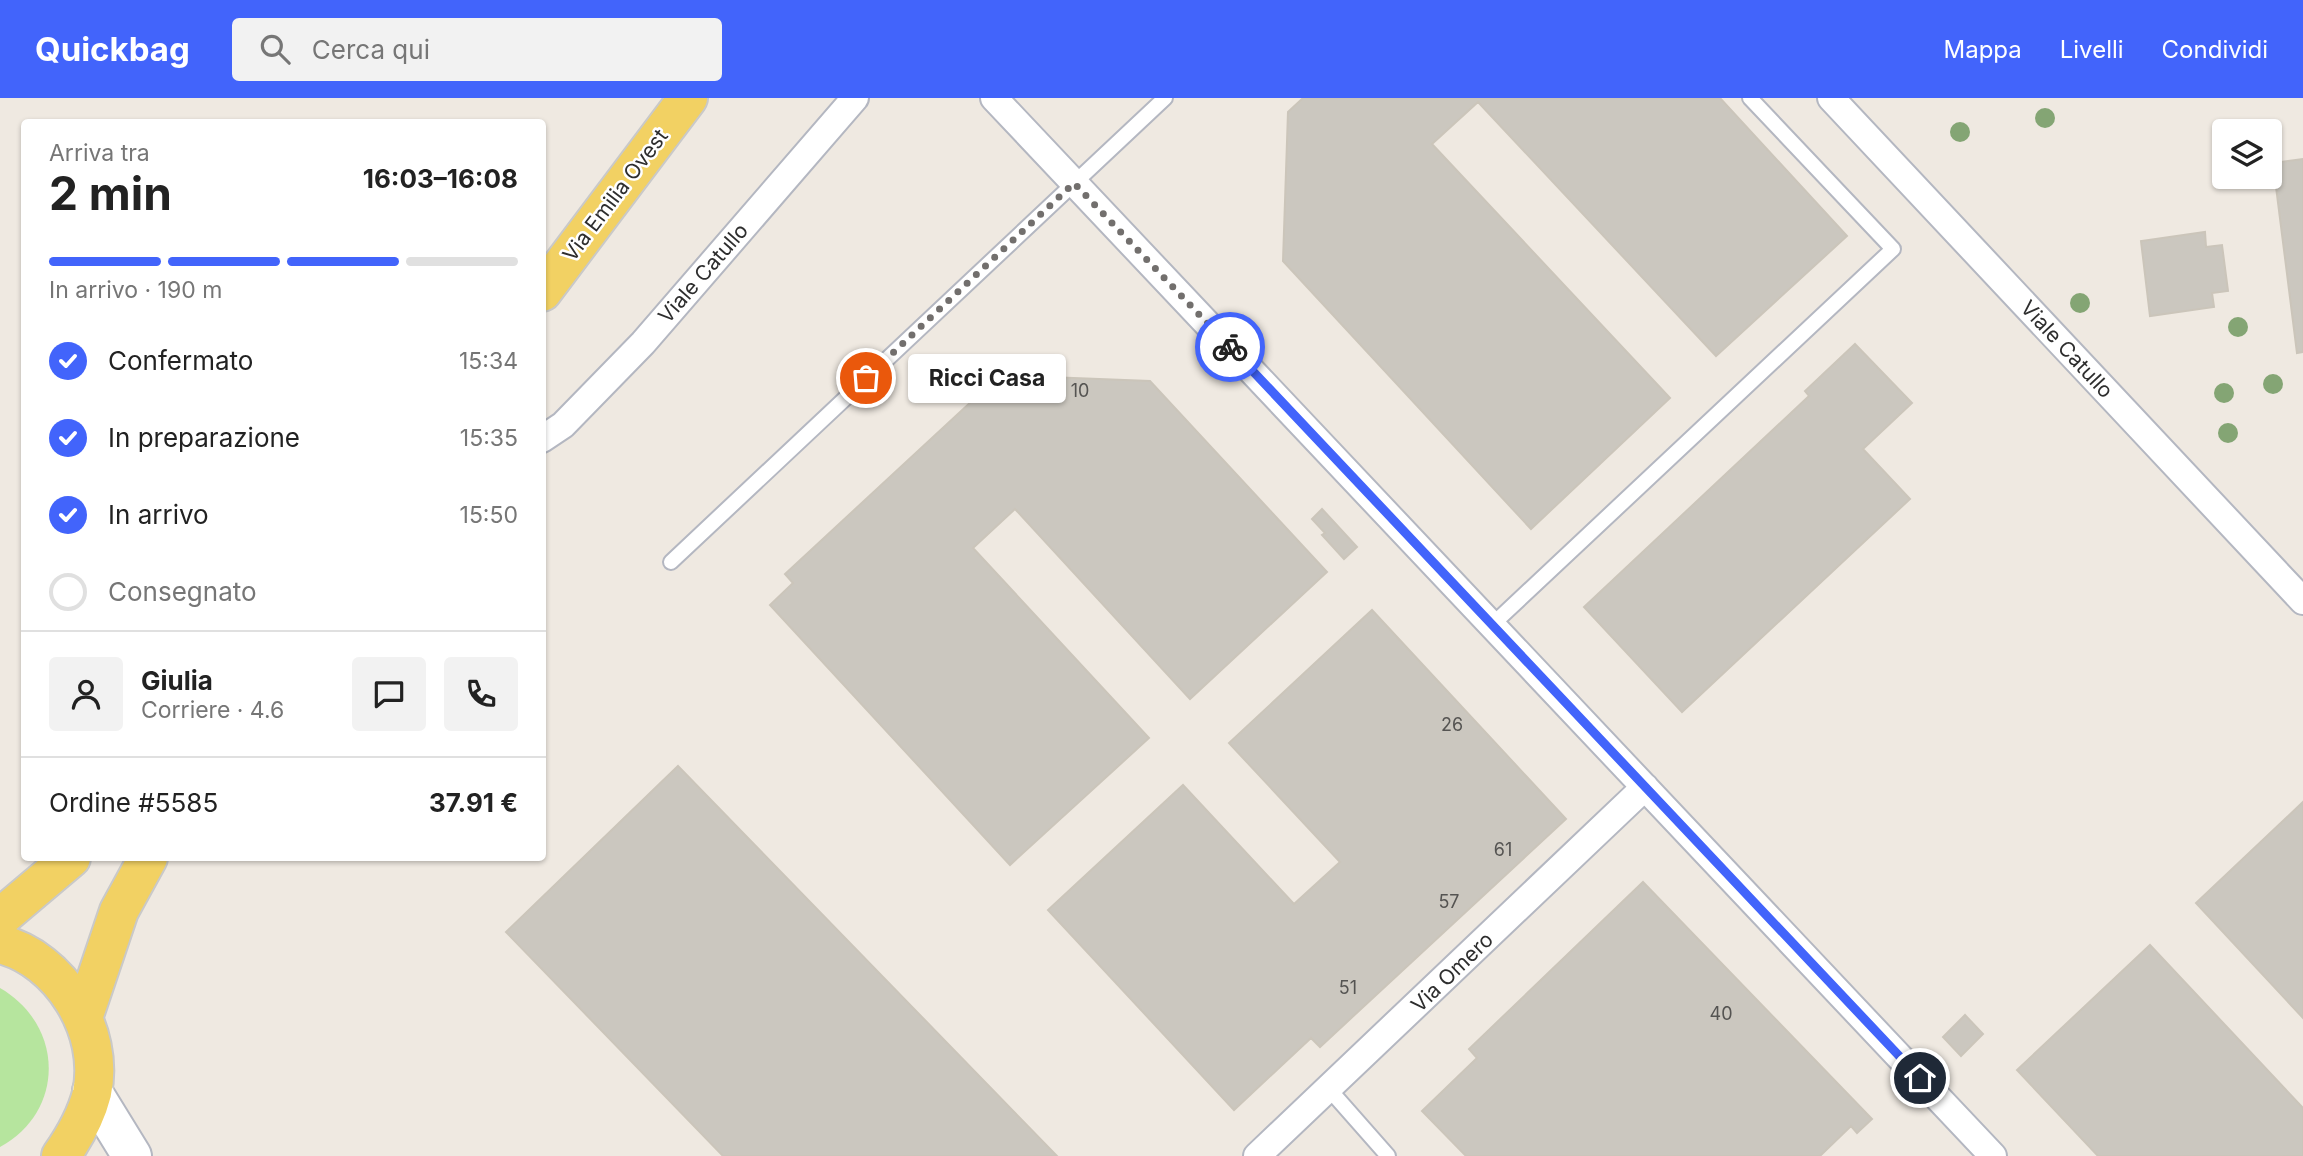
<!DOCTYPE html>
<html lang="it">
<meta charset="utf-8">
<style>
body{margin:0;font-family:Inter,sans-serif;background:#f2f2f2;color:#222;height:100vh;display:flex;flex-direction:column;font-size:26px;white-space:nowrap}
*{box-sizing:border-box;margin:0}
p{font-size:23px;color:#767676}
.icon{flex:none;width:38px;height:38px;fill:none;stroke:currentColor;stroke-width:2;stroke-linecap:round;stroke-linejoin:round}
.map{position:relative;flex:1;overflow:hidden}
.side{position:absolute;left:21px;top:21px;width:525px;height:742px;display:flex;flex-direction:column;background:#fff;border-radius:7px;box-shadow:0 2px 5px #0004}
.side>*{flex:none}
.buttons{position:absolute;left:2212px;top:21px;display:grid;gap:14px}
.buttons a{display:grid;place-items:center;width:70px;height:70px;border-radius:7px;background:#fff;box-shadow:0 2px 5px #0004;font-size:35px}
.pin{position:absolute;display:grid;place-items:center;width:60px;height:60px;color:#fff;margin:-30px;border:4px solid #fff;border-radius:50%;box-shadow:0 2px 7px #0007}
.courier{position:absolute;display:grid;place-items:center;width:70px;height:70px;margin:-35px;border:5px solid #4264fb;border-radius:50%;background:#fff;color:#222;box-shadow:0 2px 9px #0007}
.bubble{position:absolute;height:49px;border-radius:7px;background:#fff;box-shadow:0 2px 5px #0004;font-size:23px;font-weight:700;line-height:49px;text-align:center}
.headline em{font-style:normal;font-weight:700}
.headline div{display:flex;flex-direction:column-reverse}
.headline{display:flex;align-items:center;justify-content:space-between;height:119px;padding:0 28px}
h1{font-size:46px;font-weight:700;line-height:52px}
.bar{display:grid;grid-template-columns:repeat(4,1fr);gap:10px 7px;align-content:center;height:84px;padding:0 28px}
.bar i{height:9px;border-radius:5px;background:#e0e0e0}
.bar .on{background:#4264fb}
.bar p{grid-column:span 4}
.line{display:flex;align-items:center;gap:18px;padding:0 28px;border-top:2px solid #e0e0e0}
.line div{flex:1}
.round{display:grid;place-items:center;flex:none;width:74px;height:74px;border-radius:7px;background:#f2f2f2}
ol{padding:0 28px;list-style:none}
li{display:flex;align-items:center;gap:21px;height:77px}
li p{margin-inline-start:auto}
li .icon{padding:7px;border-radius:50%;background:#4264fb;color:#fff;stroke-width:4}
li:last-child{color:#767676}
li i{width:38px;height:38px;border:4px solid #e0e0e0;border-radius:50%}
header{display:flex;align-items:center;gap:42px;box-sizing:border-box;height:98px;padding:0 35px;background:#4264fb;color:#fff}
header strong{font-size:33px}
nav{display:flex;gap:38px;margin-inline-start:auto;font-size:24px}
.search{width:490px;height:63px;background:#f2f2f2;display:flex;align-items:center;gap:18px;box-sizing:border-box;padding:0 24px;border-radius:7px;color:#767676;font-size:26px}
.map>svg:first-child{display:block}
.green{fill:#b6e59e}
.building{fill:#cbc7bf;stroke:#cbc5ba;stroke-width:2}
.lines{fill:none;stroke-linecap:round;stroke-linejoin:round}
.lane-casing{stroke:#b4b7c1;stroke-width:18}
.street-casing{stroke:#b4b7c1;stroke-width:30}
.secondary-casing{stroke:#b4b7c1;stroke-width:42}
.primary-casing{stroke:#c9c9c9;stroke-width:42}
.lane{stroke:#fff;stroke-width:14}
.street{stroke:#fff;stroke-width:26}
.secondary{stroke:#fff;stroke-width:38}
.primary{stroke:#f2d163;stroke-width:38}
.tree{fill:#84a574}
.done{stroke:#726f6d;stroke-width:7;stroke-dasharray:0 12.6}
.route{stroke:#4264fb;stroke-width:9}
.labels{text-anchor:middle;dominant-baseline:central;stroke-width:5;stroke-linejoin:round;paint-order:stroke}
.number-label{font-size:18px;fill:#555452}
.street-label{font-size:21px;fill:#2e2e2e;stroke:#fff}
</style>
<header>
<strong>Quickbag</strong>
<div class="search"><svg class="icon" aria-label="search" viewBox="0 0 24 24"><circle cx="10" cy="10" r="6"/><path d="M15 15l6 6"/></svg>Cerca qui</div>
<nav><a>Mappa</a><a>Livelli</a><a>Condividi</a></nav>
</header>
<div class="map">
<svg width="2303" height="1058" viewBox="0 0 2303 1058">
<rect width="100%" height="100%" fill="#efe9e1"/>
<path class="green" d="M 0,890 C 64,927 66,1013 0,1049 Z"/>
<path class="building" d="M 1303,0 L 1720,0 L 1847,138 L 1716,258 L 1478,4 L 1432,46 L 1670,300 L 1531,431 L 1283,163 L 1288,14 Z
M 2303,61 L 2303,254 L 2297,255 L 2273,65 Z
M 2205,134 L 2206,149 L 2222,147 L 2228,193 L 2212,195 L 2214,209 L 2150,218 L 2141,143 Z
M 1855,246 L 1912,305 L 1863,351 L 1910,401 L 1682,614 L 1584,509 L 1809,298 L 1805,293 Z
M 1000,277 L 1150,283 L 1327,474 L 1190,601 L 1015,411 L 973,450 L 1149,640 L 1010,767 L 770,507 L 793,485 L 785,476 Z
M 1322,411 L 1357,449 L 1344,461 L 1322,437 L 1325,435 L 1312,421 Z
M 1372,512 L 1566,721 L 1320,949 L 1311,940 L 1234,1012 L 1048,812 L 1183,687 L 1294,806 L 1340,764 L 1229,645 Z
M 678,668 L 1057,1058 L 723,1058 L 506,834 Z
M 2303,704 L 2303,920 L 2196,805 Z
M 1643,784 L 1872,1021 L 1857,1035 L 1851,1028 L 1820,1058 L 1466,1058 L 1422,1013 L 1477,960 L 1469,951 Z
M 2150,847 L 2303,1010 L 2303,1058 L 2098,1058 L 2017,972 Z
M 1965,917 L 1983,936 L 1961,958 L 1943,939 Z"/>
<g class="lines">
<g class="lane-casing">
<path id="lane" d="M 671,464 L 1165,0
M 1492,527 L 1893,151 L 1750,0
M 1329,991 L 1388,1058"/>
</g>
<g class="street-casing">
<path id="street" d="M 994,0 L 1993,1058
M 1831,0 L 2303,503
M 542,341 L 563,327 L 643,245 L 855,0
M 1257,1058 L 1645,689"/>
</g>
<g class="secondary-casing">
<path id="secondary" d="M 92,993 L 132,1058"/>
</g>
<g class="primary-casing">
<path id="primary" d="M 542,194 L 688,0
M 0,820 L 71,760
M 0,846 C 61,861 105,933 92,995 C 86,1019 75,1038 61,1058
M 83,920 L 119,813 L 148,760"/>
</g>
<use href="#lane" class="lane"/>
<use href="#street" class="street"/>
<use href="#secondary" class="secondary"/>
<use href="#primary" class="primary"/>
</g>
<g class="tree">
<circle cx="2045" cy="20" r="10"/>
<circle cx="1960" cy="34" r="10"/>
<circle cx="2080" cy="205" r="10"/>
<circle cx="2238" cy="229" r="10"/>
<circle cx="2273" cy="286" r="10"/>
<circle cx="2224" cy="295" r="10"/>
<circle cx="2228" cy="335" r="10"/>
</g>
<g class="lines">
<path class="done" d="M 866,280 L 1074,85 L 1230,249"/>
<path class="route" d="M 1230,249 L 1920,980"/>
</g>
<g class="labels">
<g class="number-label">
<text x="1080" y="292">10</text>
<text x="1452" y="626">26</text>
<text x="1503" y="751">61</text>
<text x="1449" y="803">57</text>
<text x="1348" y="889">51</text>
<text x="1721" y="915">40</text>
</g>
<g class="street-label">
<text transform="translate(615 97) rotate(-53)">Via Emilia Ovest</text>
<text transform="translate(703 175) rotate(-49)">Viale Catullo</text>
<text transform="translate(2067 251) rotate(47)">Viale Catullo</text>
<text transform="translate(1452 874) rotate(-44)">Via Omero</text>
</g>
</g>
</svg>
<div class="buttons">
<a><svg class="icon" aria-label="layers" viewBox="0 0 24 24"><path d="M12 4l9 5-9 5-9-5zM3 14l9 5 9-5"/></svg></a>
</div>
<div class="pin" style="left:866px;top:280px;background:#ea580c"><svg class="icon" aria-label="bag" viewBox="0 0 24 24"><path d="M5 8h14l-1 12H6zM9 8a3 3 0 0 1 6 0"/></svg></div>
<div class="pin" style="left:1920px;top:980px;background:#1f2937"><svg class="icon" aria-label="home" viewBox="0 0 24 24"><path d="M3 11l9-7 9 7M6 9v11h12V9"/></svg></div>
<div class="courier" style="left:1230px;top:249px"><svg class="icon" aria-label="bike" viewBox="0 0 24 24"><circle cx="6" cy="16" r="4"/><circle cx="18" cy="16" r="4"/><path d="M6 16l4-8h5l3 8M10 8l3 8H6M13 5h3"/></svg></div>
<div class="bubble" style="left:908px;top:256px;width:158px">Ricci Casa</div>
<section class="side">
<div class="headline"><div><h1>2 min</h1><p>Arriva tra</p></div><em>16:03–16:08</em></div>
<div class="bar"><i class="on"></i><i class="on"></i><i class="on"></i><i></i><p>In arrivo · 190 m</p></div>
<ol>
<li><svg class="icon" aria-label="check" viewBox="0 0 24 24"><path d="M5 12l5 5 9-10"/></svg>Confermato<p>15:34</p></li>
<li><svg class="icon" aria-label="check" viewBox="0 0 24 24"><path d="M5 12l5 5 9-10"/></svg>In preparazione<p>15:35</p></li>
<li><svg class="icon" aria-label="check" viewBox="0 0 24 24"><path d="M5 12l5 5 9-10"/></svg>In arrivo<p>15:50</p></li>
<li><i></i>Consegnato</li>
</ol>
<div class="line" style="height:126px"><a class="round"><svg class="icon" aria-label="person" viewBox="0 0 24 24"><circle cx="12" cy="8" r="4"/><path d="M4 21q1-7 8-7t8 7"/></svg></a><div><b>Giulia</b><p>Corriere · 4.6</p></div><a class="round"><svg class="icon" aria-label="chat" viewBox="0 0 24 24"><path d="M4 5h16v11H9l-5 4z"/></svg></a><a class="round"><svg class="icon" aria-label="phone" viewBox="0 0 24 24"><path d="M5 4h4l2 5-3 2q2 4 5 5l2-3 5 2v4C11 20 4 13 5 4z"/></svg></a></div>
<div class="line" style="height:91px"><div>Ordine #5585</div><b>37.91 €</b></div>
</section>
</div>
